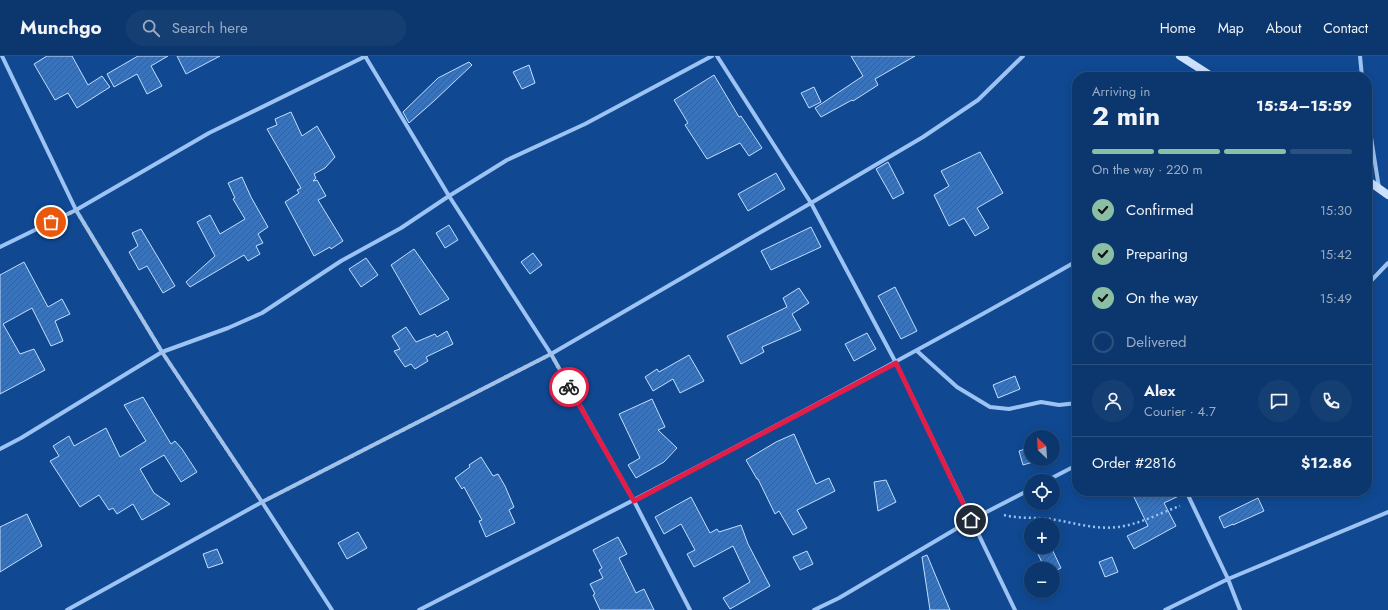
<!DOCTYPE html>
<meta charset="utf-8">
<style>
body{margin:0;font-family:Jost,sans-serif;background:#153f73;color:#f1f3f6;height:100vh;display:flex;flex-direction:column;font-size:15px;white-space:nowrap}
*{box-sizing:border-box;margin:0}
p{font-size:13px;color:#9aacc2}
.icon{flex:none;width:22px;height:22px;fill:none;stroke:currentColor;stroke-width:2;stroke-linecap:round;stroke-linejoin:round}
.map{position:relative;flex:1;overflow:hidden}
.panel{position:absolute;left:1072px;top:16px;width:300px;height:424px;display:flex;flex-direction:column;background:#0c376e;border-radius:16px;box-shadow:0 2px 10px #0003,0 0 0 1px #2c5181}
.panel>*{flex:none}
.needle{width:26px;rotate:335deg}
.tools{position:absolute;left:1024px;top:374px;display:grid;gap:8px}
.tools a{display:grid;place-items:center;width:36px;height:36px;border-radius:50%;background:#0c376e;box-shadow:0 2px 10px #0003,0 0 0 1px #2c5181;font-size:20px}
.pin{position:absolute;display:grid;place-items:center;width:34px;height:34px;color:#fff;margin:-17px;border:2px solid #fff;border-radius:50%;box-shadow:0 1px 4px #0007}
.courier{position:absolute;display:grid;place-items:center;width:40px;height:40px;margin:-20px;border:3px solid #e11d48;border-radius:50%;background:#fff;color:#222;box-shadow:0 1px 5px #0007}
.summary em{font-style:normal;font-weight:700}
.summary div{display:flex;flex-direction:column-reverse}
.summary{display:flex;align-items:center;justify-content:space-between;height:68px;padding:0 20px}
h1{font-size:26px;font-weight:700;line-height:30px}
.bar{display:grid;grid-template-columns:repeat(4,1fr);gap:6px 4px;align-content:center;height:48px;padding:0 20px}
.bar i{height:5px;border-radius:3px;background:#2c5181}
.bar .on{background:#8abfa5}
.bar p{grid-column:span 4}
.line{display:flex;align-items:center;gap:10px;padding:0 20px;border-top:1px solid #2c5181}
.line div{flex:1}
.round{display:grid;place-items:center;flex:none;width:42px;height:42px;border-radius:21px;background:#153f73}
ol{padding:0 20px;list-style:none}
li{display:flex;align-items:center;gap:12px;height:44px}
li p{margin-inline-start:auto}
li .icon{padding:4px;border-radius:50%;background:#8abfa5;color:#111;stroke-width:4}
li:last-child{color:#9aacc2}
li i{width:22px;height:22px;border:2px solid #2c5181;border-radius:50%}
header{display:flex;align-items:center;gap:24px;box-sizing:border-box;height:56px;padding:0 20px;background:#0c376e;border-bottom:1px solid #2c5181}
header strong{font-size:19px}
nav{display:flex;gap:22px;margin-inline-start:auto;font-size:14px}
.search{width:280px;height:36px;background:#153f73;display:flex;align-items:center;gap:10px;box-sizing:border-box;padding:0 14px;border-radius:22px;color:#9aacc2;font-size:15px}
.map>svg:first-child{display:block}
.building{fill:url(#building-hatch);stroke:#c3defe}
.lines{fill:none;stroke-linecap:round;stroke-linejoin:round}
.path{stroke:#9cc3f3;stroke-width:2.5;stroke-dasharray:2 3;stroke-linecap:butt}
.minor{stroke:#9cc3f3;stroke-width:4}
.secondary{stroke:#cbe1fd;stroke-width:8}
.done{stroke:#abbfd9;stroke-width:4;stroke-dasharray:0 7.2}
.route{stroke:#e11d48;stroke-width:5}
</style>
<header>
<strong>Munchgo</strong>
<div class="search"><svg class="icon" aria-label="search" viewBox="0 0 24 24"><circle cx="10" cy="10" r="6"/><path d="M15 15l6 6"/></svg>Search here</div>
<nav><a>Home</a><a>Map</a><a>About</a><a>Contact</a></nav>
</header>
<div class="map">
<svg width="1388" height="554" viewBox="0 0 1388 554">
<defs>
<pattern id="building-hatch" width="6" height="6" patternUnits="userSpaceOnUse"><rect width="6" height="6" fill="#3873bb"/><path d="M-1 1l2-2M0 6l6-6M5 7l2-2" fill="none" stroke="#435e7e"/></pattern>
</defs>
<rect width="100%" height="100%" fill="#104992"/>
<path class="building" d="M 47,0 L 72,0 L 88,29 L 102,20 L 110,31 L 77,52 L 68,37 L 55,44 L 34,8 Z
M 138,0 L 168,0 L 151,10 L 162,30 L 147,38 L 137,18 L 114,31 L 107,18 Z
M 177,0 L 220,0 L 186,18 Z
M 851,0 L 915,0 L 875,23 L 878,29 L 853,45 L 852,44 L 821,61 L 815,52 L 863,20 Z
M 469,6 L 472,9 L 434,45 L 409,67 L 403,56 L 438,22 Z
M 529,9 L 535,27 L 522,33 L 513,16 Z
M 714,19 L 739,61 L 741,60 L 762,92 L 749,100 L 740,87 L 707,103 L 685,69 L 688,67 L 674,44 Z
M 814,31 L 821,46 L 809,52 L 801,37 Z
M 291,56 L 302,80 L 317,70 L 335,101 L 325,112 L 314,118 L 316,122 L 313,125 L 317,124 L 326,140 L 318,144 L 343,185 L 331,193 L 330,191 L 314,200 L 285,146 L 299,137 L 297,134 L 301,132 L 267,73 L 277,69 L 275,63 Z
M 980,96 L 1003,137 L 977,152 L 989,172 L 975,180 L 964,162 L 949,170 L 934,139 L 949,130 L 941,115 Z
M 888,106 L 904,137 L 893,143 L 876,113 Z
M 776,117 L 785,133 L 748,155 L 738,138 Z
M 242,121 L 251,141 L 268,171 L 258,178 L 263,187 L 256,190 L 260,198 L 248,205 L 244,199 L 190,231 L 186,226 L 215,200 L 197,166 L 210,159 L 220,178 L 245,163 L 233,143 L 235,142 L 228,127 Z
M 449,169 L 458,184 L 445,192 L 436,177 Z
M 811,171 L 821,191 L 771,214 L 761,195 Z
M 141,173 L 175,230 L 163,237 L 147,210 L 139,214 L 129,196 L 138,190 L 132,177 Z
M 414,193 L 449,243 L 420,259 L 391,209 Z
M 533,197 L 542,209 L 530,218 L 521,206 Z
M 366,202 L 378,219 L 361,231 L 349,213 Z
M 24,206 L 48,251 L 62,243 L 70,258 L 55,265 L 63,285 L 51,290 L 32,252 L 3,268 L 20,298 L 34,293 L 45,314 L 0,338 L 0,219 Z
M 895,231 L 917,275 L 901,283 L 878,240 Z
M 799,232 L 809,247 L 792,258 L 801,274 L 762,291 L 764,296 L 741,308 L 727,280 L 787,251 L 783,242 Z
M 406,271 L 416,286 L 435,278 L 437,281 L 447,275 L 453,288 L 426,301 L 428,305 L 415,313 L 411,308 L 405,311 L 394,295 L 400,293 L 392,280 Z
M 867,277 L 876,293 L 854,305 L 845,288 Z
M 689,299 L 704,325 L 680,337 L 673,323 L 653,335 L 645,321 L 657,313 L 659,316 Z
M 1015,320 L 1020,333 L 998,342 L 993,329 Z
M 143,341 L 171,388 L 175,385 L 182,393 L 197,416 L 181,426 L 164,399 L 140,413 L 154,437 L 170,448 L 142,464 L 133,448 L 117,458 L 113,452 L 109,454 L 99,439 L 80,451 L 50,405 L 59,400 L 53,390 L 69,380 L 74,390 L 106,372 L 120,401 L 146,385 L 124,349 Z
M 652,343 L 665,371 L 658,374 L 677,392 L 664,406 L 636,422 L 628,409 L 640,402 L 619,358 Z
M 794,378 L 816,428 L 829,422 L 835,435 L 797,454 L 807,472 L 793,479 L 779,455 L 775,458 L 758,423 L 757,423 L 746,404 L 776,386 Z
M 1031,391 L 1031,403 L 1043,403 L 1023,409 L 1019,395 Z
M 481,401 L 493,420 L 498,418 L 505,430 L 514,451 L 509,454 L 515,467 L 486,481 L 479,465 L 482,464 L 464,431 L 462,433 L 455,422 L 470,411 L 469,409 Z
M 886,424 L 896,446 L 878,455 L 874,426 Z
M 1131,435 L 1183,435 L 1183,438 L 1164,447 L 1176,470 L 1134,493 L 1127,480 L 1148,470 Z
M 691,441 L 710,477 L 717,473 L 719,476 L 741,469 L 748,488 L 770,530 L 730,553 L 723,542 L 750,526 L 733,490 L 694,511 L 687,498 L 695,494 L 681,468 L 664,478 L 655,461 Z
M 1258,442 L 1264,455 L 1233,469 L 1233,468 L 1224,472 L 1219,461 Z
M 27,458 L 42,490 L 0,516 L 0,471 Z
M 358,476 L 367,492 L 347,503 L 338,487 Z
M 618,481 L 627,498 L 619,502 L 636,537 L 644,533 L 654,554 L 600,554 L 593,539 L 595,538 L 590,528 L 603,522 L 599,514 L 602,512 L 593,494 Z
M 1051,491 L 1061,512 L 1053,516 L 1053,513 L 1045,513 L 1038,498 Z
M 217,493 L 223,507 L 208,512 L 203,498 Z
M 807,495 L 813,508 L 800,514 L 793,501 Z
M 927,499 L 950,554 L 930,554 L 922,501 Z
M 1112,501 L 1118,516 L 1105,521 L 1099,506 Z"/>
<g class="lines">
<path class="path" d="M 1004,459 C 1019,463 1035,461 1050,463 C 1072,466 1094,474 1117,471 C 1138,469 1160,457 1180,450"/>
<path class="minor" d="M 2,0 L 76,154 L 162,296 L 262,446 L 332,554
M 365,0 L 449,140 L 551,298 L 634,445 L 690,554
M 717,0 L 811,147 L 896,307 L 1015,554
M 1360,0 L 1362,21
M 1367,56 L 1379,132
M 0,191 L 76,154 L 209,77 L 366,0
M 1367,229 L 1388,207
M 917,295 L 957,331 L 990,351 L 1009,353 L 1041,346 L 1059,349 L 1077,347
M 0,393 L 21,382 L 162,296 L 228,272 L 262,257 L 341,205 L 401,172 L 449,140 L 507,104 L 585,68 L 712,0
M 1046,425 L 1077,409
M 1186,435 L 1228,523 L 1240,554
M 67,554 L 262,446 L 551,298 L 811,147 L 923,81 L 978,44 L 1023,0
M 419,554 C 641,441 861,328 1077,205
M 814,554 L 839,542 L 971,464 L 1031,433
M 1165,554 L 1228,523 L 1388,456"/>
<path class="secondary" d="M 1180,0 L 1213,21
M 1367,124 L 1388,139"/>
</g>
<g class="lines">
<path class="done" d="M 51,166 L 76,154 L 162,296 L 262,446 L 551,298 L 569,331"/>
<path class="route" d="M 569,331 L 634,445 L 896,307 L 971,464"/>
</g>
</svg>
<div class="tools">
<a><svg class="needle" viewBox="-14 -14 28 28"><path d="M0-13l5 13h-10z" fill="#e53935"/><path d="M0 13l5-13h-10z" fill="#9aacc2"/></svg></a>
<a><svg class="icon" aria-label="locate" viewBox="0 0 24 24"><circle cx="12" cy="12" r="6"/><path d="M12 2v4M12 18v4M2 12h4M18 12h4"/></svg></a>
<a>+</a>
<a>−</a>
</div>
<div class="pin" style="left:51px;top:166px;background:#ea580c"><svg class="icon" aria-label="bag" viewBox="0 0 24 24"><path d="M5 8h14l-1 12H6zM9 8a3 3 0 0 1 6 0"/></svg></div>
<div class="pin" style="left:971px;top:464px;background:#1f2937"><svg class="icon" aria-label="home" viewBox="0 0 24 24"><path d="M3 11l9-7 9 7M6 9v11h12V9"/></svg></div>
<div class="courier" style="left:569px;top:331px"><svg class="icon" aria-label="bike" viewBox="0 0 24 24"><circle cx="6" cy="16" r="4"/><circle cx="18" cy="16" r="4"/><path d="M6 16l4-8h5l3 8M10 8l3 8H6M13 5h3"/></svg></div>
<section class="panel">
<div class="summary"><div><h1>2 min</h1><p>Arriving in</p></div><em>15:54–15:59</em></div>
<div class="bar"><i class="on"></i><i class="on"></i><i class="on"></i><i></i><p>On the way · 220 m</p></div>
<ol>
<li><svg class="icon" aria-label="check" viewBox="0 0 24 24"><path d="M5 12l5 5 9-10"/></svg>Confirmed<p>15:30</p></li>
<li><svg class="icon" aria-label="check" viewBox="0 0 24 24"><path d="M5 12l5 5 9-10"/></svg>Preparing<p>15:42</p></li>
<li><svg class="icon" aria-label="check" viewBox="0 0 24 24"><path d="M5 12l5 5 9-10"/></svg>On the way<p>15:49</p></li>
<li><i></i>Delivered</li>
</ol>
<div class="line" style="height:72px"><a class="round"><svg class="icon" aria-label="person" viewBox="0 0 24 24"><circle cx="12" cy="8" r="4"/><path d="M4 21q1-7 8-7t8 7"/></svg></a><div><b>Alex</b><p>Courier · 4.7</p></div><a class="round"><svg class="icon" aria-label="chat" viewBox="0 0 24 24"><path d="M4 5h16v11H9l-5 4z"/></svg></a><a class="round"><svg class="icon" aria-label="phone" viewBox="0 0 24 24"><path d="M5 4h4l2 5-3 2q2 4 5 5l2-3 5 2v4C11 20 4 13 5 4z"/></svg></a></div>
<div class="line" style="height:52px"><div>Order #2816</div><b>$12.86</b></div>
</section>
</div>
